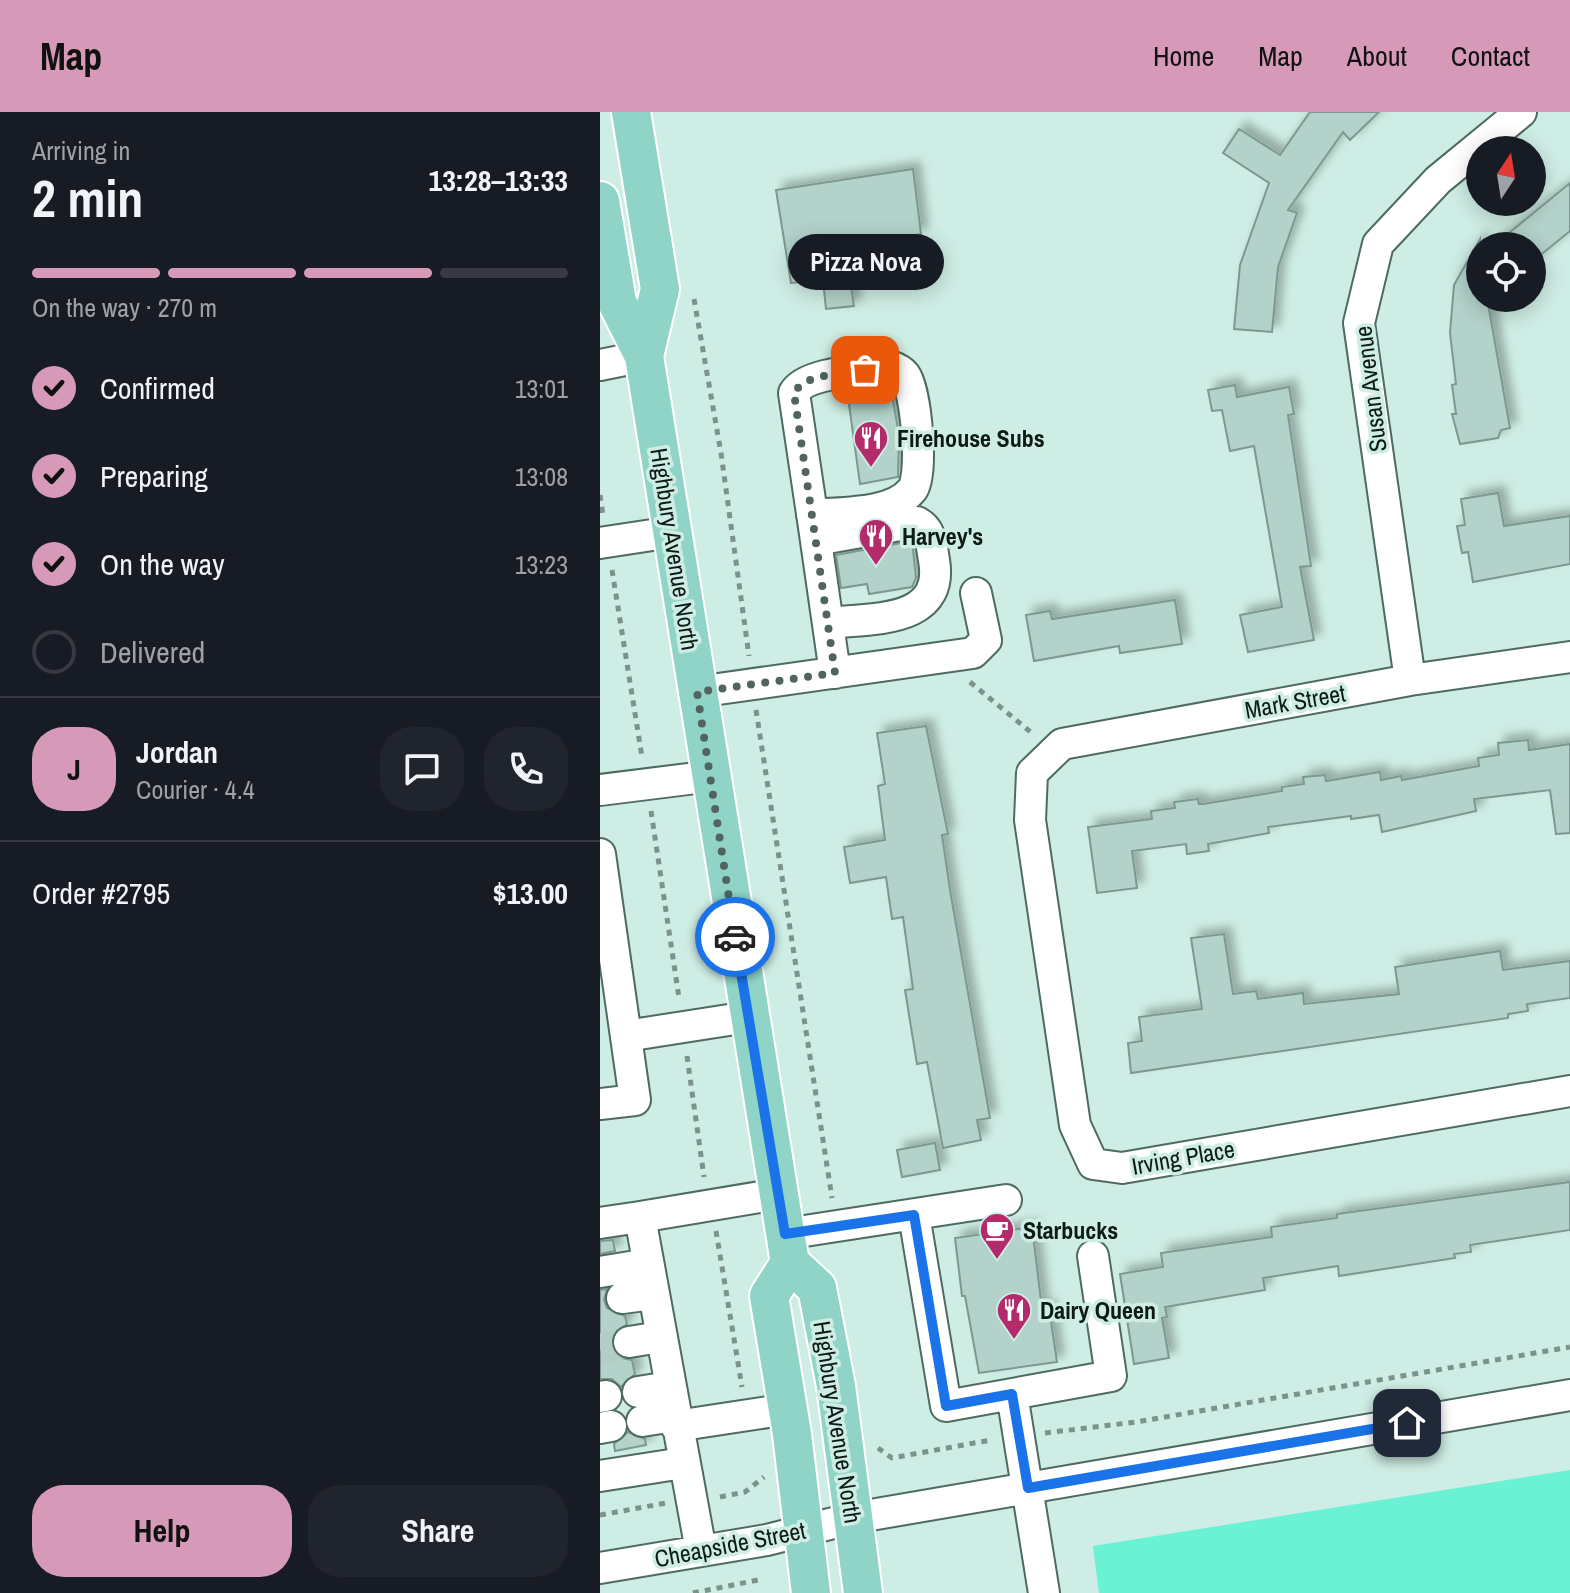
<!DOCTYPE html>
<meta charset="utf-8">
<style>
body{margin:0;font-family:"Archivo Narrow",sans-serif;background:#20242c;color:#f1f3f6;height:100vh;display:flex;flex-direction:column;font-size:30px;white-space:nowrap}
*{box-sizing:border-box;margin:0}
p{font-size:26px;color:#9ea1a6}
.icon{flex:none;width:44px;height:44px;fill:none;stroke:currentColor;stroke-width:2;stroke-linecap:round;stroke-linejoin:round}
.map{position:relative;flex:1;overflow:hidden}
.details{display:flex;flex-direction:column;background:#171b24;width:600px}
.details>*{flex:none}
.needle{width:52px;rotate:12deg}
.tools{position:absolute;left:866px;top:24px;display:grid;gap:16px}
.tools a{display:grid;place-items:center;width:80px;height:80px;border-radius:50%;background:#171b24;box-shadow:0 4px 20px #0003;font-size:40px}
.pin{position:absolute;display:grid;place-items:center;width:68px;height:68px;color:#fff;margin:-34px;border-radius:16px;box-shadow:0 4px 12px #0006}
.courier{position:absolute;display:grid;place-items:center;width:80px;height:80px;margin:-40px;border:6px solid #1a73e8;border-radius:50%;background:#fff;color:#222;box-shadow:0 2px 10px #0007}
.bubble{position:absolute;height:56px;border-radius:28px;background:#171b24;box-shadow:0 4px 20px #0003;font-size:26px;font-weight:800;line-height:56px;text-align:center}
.overview em{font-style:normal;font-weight:800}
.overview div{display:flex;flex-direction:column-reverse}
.overview{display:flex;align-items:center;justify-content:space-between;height:136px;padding:0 32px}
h1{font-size:52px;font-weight:800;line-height:60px}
.bar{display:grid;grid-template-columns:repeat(4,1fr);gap:12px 8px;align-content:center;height:96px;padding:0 32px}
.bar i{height:10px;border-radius:6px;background:#363941}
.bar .active{background:#d699b7}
.bar p{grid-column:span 4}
.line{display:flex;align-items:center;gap:20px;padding:0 32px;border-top:2px solid #363941}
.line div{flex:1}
.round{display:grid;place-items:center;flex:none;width:84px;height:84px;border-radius:32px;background:#20242c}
ol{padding:0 32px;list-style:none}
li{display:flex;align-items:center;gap:24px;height:88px}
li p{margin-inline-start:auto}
li .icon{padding:8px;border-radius:50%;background:#d699b7;color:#111;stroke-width:4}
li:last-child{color:#9ea1a6}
li i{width:44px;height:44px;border:4px solid #363941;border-radius:50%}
.primary-button{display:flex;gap:16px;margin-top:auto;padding:16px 32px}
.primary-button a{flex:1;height:92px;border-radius:32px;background:#d699b7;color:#111;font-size:32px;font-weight:800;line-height:92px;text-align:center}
.primary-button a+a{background:#20242c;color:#f1f3f6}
header{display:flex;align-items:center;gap:48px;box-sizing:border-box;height:112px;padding:0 40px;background:#d699b7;color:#111}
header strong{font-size:38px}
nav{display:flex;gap:44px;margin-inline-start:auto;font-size:28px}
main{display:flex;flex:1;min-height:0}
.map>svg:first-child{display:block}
.green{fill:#6af2d5}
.building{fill:#b3d2c9;stroke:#7b9991;stroke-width:2;filter:url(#shadow)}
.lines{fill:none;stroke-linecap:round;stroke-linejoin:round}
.minor-tunnel{stroke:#b1cdc5;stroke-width:30;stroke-dasharray:30 15;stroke-linecap:butt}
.minor-casing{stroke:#4e6a63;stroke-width:34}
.major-casing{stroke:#fff;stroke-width:42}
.path{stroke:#7c928c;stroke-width:5;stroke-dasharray:6 6;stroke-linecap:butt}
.minor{stroke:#fff;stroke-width:30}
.major{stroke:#8fd4c6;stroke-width:38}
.done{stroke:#51645f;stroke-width:8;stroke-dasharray:0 14.4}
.route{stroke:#1a73e8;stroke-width:10}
.labels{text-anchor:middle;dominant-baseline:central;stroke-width:7;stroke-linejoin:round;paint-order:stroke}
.street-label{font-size:24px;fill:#0e1a17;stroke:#ceede4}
.poi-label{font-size:24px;font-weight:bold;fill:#0e1a17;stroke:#ceede4;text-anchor:start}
</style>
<header>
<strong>Map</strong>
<nav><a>Home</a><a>Map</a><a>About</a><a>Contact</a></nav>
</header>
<main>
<section class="details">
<div class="overview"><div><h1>2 min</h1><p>Arriving in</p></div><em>13:28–13:33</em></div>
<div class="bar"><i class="active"></i><i class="active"></i><i class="active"></i><i></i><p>On the way · 270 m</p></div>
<ol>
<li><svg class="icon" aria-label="check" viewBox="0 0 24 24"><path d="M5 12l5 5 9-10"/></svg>Confirmed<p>13:01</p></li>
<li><svg class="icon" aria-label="check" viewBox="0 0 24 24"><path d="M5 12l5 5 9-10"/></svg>Preparing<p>13:08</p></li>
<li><svg class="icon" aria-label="check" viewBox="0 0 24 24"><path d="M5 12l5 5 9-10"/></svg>On the way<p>13:23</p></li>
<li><i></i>Delivered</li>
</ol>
<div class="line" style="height:144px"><b class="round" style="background:#d699b7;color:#111">J</b><div><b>Jordan</b><p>Courier · 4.4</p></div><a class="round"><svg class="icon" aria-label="chat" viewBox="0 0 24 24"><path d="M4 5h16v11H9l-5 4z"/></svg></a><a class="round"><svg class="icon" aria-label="phone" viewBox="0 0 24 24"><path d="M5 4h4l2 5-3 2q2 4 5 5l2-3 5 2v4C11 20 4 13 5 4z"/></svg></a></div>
<div class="line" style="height:104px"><div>Order #2795</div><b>$13.00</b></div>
<div class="primary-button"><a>Help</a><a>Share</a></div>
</section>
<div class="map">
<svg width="970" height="1481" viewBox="0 0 970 1481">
<defs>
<filter id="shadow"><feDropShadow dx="7" dy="-7" stdDeviation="4" flood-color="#0004"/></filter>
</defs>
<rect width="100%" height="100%" fill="#ceede4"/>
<path class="green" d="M 970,1358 L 970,1481 L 499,1481 L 493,1434 Z"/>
<path class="building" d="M 710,0 L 779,0 L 750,28 L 743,20 L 688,98 L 697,101 L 678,155 L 672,220 L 634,217 L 640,153 L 669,71 L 623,41 L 639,17 L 680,43 Z
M 313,57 L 321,122 L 245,136 L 254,194 L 226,197 L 223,168 L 191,171 L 176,78 Z
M 970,71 L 970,119 L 932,150 L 932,134 L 893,134 Z
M 880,127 L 880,186 L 887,186 L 910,316 L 901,318 L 898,326 L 860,332 L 852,302 L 856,302 L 852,273 L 856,272 L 850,221 L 854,173 Z
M 290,273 L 299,322 L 298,365 L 260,372 L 247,278 Z
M 635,273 L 637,285 L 689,275 L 694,302 L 688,303 L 711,454 L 700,455 L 714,528 L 648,540 L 640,503 L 682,495 L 654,334 L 630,339 L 622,298 L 612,299 L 608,278 Z
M 898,381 L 904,414 L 970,404 L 970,452 L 873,470 L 868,440 L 862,441 L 857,414 L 865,413 L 861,387 Z
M 312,429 L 316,466 L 312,475 L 269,482 L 267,472 L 241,476 L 236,443 Z
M 575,488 L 582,532 L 520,541 L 519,534 L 434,549 L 426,503 L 450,499 L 452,507 Z
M 326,614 L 348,722 L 342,723 L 350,778 L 390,1006 L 377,1008 L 381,1028 L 343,1036 L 327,950 L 317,952 L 305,878 L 313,877 L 303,805 L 292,807 L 286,765 L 250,771 L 244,735 L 285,728 L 278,674 L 285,672 L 277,621 Z
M 928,628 L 929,638 L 970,632 L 970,721 L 956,722 L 950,678 L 874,687 L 876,699 L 782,720 L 779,703 L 751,707 L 751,704 L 668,715 L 669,721 L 608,732 L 609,739 L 587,742 L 586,732 L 532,739 L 537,776 L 497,781 L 488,715 L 552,707 L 551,699 L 575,696 L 574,690 L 598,687 L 599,692 L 603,692 L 682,679 L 682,675 L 704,672 L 703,665 L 725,663 L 726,669 L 780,660 L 781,668 L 801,664 L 802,668 L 879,654 L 878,646 L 899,643 L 898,631 Z
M 624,822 L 633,882 L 656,879 L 658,887 L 703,881 L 704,892 L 799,882 L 795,855 L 900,839 L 903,858 L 970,849 L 970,886 L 927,892 L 928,899 L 908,902 L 908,906 L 531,961 L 528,931 L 542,929 L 539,905 L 602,897 L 591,826 Z
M 335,1031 L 340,1058 L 302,1065 L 297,1038 Z
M 970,1070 L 970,1118 L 870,1133 L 871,1140 L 854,1142 L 855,1146 L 784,1157 L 739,1164 L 738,1154 L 663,1166 L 665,1178 L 565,1195 L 567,1205 L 562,1206 L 569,1246 L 534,1252 L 520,1162 L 563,1155 L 561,1141 L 672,1125 L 671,1115 L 737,1106 L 737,1102 Z
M 432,1115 L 442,1197 L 449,1196 L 457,1250 L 379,1261 L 365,1184 L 362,1184 L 355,1126 Z
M 13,1128 L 15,1139 L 0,1142 L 0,1129 Z
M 7,1177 L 4,1188 L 7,1196 L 25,1204 L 27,1212 L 13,1223 L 11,1234 L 22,1246 L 32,1248 L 35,1262 L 21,1275 L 12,1267 L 0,1267 L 0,1178 Z
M 28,1320 L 45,1327 L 46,1333 L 15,1339 L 14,1332 Z"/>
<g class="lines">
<path class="minor-tunnel" d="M 0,1236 L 29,1230"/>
<g class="minor-casing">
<path id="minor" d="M 0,253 L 44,244
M 212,403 C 241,400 292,403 312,378 C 324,364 316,278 305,263 C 301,258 296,256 290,254 C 267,258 205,260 194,281 C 208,374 222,468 235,561
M 216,428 L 317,410 C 332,418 331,432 334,448 C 345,512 272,506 228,511
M 0,431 L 72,420
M 970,545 L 810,568 L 462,632 L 432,661 L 430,708 L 475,1013 L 493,1052 L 522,1056 L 970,979
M 810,568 L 759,211 L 778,132 L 838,68 L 921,0
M 97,580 L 373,541 L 386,528 L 376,481
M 0,678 L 112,664
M 0,742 L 35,988 L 0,992
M 26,924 L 148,905
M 314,1103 L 346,1294 L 511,1264 L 493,1144
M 0,1111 L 40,1105
M 185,1122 L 406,1088
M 0,1160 L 48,1152
M 22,1186 L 53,1182
M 29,1230 L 60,1225
M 38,1280 L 69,1275
M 412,1282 L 444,1481
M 0,1285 L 6,1284
M 42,1309 L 74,1304
M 76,1314 L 188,1297
M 0,1316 L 11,1314
M 0,1364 L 83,1351
M 101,1439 L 40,1105 L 178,1082
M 0,1456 L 167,1428 L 253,1406 L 970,1283"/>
</g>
<g class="major-casing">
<path id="major" d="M 31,0 L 60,177 L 44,244
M 0,89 L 17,190 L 44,244 L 190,1151 L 217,1176 L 236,1274 L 263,1481
M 190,1151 L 169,1184 L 192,1322 L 211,1481"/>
</g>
<path class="path" d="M 94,187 L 121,341 L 149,544
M 0,383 L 3,404
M 12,458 L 42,645
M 370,570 L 433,622
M 156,598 L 232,1086
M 51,699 L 79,886
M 87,944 L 104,1065
M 116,1119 L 142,1275
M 445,1321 L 536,1310 L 970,1235
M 278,1336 L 292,1346 L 391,1328
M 120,1385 L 145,1380 L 164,1365
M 0,1403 L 66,1391
M 93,1481 L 163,1467"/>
<use href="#minor" class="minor"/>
<use href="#major" class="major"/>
</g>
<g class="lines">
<path class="done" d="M 135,825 L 97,580 L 235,561 L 194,281 C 206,261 243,262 265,258"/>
<path class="route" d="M 135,825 L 185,1122 L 314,1103 L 346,1294 L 412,1282 L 428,1376 L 807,1311"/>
</g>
<defs>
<g id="restaurant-pin" transform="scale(1.8)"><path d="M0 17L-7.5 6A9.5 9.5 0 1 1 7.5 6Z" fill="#b42b6b" stroke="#ceede4"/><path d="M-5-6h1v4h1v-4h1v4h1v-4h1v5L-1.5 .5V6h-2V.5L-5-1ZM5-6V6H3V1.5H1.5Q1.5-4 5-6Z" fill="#fff"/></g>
<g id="cafe-pin" transform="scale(1.8)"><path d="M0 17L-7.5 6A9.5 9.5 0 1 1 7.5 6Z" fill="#b42b6b" stroke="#ceede4"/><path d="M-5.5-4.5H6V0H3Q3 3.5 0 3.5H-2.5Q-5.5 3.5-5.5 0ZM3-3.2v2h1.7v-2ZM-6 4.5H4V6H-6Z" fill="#fff"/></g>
</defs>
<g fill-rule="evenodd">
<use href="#restaurant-pin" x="271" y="326"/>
<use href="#restaurant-pin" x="276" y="424"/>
<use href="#cafe-pin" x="397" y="1118"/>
<use href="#restaurant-pin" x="414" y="1198"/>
</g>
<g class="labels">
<g class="street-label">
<text transform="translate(770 277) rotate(-97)">Susan Avenue</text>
<text transform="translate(75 437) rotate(81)">Highbury Avenue North</text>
<text transform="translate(695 589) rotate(-10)">Mark Street</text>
<text transform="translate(583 1045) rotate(-10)">Irving Place</text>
<text transform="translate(238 1310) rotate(81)">Highbury Avenue North</text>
<text transform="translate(130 1432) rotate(-11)">Cheapside Street</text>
</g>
<g class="poi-label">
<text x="297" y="326">Firehouse Subs</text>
<text x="302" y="424">Harvey's</text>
<text x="423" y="1118">Starbucks</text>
<text x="440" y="1198">Dairy Queen</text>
</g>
</g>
</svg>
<div class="tools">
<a><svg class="needle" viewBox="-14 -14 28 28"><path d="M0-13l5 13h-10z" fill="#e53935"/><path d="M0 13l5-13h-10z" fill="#9ea1a6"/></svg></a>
<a><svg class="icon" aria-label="locate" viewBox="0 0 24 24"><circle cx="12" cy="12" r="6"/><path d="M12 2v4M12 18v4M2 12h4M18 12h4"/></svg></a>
</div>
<div class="pin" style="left:265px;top:258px;background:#ea580c"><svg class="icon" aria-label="bag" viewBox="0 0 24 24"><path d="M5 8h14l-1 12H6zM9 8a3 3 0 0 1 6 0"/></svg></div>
<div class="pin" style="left:807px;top:1311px;background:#1f2937"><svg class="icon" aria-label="home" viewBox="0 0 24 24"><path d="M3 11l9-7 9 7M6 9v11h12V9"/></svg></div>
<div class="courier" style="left:135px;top:825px"><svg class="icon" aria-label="car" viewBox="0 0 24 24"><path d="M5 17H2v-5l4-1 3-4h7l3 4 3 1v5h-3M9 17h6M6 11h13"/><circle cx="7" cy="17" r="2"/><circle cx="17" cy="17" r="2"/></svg></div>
<div class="bubble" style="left:188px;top:122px;width:156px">Pizza Nova</div>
</div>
</main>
